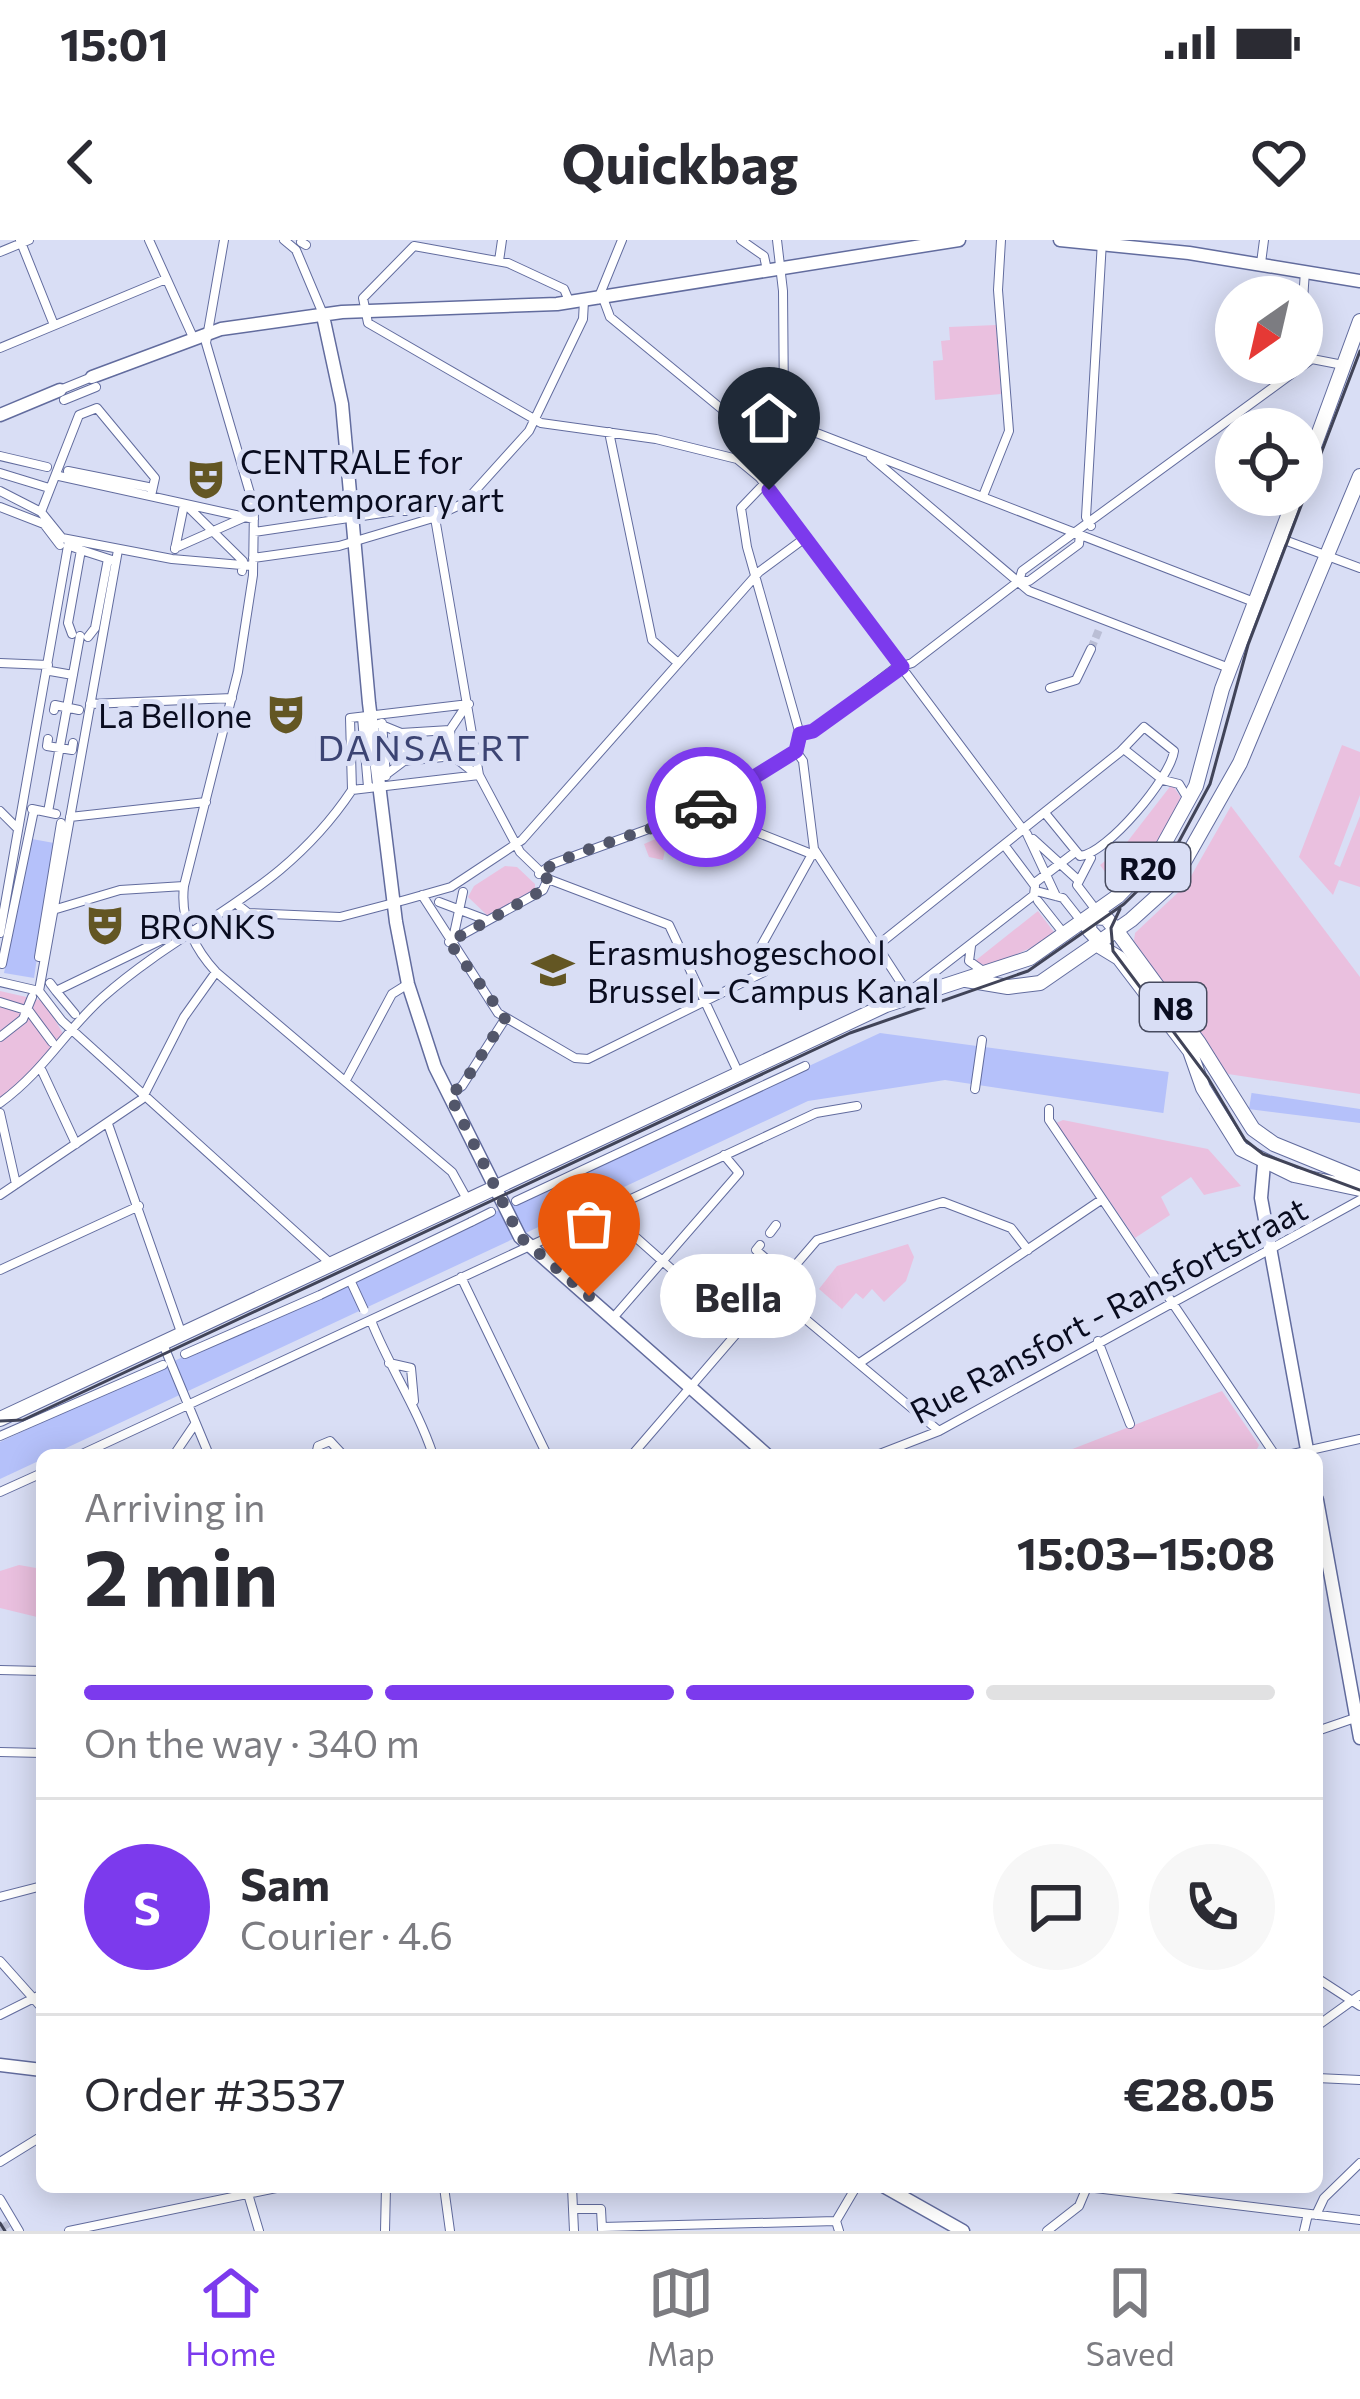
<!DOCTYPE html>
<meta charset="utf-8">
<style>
body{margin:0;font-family:Commissioner,sans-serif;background:#f7f7f7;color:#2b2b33;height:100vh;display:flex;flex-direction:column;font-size:45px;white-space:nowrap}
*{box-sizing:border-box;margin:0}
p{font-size:39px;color:#7c7c81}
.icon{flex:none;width:66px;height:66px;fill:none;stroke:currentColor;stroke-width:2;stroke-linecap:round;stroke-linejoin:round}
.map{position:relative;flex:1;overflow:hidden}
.panel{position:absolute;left:36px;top:1209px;width:1287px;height:744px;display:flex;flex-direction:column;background:#fff;border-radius:18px;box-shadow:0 6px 30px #0003}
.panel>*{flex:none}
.needle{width:78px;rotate:214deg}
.buttons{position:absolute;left:1215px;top:36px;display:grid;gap:24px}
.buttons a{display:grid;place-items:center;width:108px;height:108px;border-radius:50%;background:#fff;box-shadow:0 6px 30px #0003;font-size:60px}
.pin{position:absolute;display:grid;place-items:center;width:102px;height:102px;color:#fff;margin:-123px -51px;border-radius:50% 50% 50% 0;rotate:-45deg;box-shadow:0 0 12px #0007}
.pin .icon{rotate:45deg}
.courier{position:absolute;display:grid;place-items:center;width:120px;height:120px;margin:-60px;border:9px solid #7c3aed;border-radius:50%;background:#fff;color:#222;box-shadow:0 3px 15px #0007}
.bubble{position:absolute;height:84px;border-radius:42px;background:#fff;box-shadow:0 6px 30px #0003;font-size:39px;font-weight:700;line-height:84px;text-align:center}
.overview em{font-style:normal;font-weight:700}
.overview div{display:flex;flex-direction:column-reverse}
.overview{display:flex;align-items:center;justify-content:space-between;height:204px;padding:0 48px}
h1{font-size:78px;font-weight:700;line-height:90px}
.bar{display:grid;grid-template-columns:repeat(4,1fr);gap:18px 12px;align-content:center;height:144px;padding:0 48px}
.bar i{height:15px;border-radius:9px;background:#e1e1e2}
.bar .current{background:#7c3aed}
.bar p{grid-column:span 4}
.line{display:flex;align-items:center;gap:30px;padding:0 48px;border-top:3px solid #e1e1e2}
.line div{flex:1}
.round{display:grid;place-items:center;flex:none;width:126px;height:126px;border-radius:63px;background:#f7f7f7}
.status{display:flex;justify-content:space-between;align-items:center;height:84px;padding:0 60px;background:#fff;direction:ltr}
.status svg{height:33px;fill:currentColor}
header{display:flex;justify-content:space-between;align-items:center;height:156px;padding:0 48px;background:#fff;font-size:54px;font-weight:700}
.menu{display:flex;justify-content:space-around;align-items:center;height:168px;border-top:3px solid #e1e1e2;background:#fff;font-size:33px;color:#7c7c81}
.menu a{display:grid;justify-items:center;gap:6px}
.menu .current{color:#7c3aed}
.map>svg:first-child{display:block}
.green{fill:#eac0df}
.water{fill:#b5c1fa}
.pier{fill:#d9def5}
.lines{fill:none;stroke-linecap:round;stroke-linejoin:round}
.street-tunnel{stroke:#babed5;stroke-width:8;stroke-dasharray:8 4;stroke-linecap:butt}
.highway-tunnel{stroke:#babed5;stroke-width:15;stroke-dasharray:15 8;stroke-linecap:butt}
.street-casing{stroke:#626c9e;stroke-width:10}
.secondary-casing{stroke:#626c9e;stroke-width:15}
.primary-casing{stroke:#626c9e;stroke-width:16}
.street{stroke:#fff;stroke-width:8}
.secondary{stroke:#fff;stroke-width:12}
.primary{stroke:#fff;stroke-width:14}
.tram{stroke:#414458;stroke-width:3}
.street-bridge-casing{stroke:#626c9e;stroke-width:10;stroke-linecap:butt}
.street-bridge{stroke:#fff;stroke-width:8}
.done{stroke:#52566a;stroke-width:12;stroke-dasharray:0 21.6}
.route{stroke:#7c3aed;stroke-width:15}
.labels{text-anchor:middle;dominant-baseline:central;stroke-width:10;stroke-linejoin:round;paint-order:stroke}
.shield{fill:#d9def5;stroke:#474b5f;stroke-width:3}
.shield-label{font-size:30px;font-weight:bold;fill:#090c1f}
.poi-label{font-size:33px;fill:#090c1f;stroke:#d9def5;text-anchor:start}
.street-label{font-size:33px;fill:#090c1f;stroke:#d9def5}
.neighbourhood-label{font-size:36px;letter-spacing:3px;fill:#3c4473;stroke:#d9def5}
</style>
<div class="status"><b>15:01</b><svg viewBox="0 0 49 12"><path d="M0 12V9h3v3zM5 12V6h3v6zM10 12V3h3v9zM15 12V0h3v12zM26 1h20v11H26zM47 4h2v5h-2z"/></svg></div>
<header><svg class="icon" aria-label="back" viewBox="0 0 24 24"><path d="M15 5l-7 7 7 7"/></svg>Quickbag<svg class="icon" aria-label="heart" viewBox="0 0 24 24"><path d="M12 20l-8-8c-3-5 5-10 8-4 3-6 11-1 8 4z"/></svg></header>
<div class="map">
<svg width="1360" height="1991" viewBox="0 0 1360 1991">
<rect width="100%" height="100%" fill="#d9def5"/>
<path class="green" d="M 996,85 L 1001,154 L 935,160 L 933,121 L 943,120 L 941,101 L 950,100 L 949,87 Z
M 1342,505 L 1360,512 L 1360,555 L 1334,624 L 1340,627 L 1360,576 L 1360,647 L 1339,640 L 1333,655 L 1299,617 Z
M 1172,544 L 1183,561 L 1162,602 L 1118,650 L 1100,625 L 1124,606 Z
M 1231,566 L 1360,737 L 1360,854 L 1228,834 L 1134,701 L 1135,693 L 1186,645 Z
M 697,581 L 724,592 L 716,610 L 666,605 L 663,620 L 649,617 L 644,604 Z
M 505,626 L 517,627 L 535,644 L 535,651 L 489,677 L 468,657 L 474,646 Z
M 1038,671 L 1057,696 L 988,727 L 975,721 Z
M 0,751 L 44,761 L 65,797 L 35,834 L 0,860 Z
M 1063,880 L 1208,909 L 1241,946 L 1204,955 L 1191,937 L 1161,957 L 1170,975 L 1135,998 L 1056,883 Z
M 908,1004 L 914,1017 L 906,1041 L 884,1062 L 872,1049 L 863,1059 L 856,1053 L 842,1069 L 819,1049 L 837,1026 Z
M 1222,1151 L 1259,1205 L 1254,1215 L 1057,1215 Z
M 19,1325 L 42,1329 L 37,1377 L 0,1368 L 0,1331 Z"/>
<path class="water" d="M 32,599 L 54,603 L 34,738 L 4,733 Z
M 880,793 L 1169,832 L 1172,841 L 1360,869 L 1360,883 L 1201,863 L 1199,870 L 1163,873 L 945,840 L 808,861 L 0,1239 L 0,1202 Z"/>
<path class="pier" d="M 1169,830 L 1202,843 L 1252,850 L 1249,869 L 1201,863 L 1198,876 L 1163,876 Z"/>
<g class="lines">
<path class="street-tunnel" d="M 1091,409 L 1100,387"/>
<path class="highway-tunnel" d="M 0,1985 L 4,1991"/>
<g class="street-casing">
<path id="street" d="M 20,0 L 54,85
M 149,0 L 192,95
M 224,0 L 206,103 L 254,267 L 253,335 L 238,432 L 184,646 C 180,680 194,708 216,732 L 452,932 L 467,959
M 284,0 L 296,10 L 323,74
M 741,0 L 764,16 L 767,30
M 301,2 L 306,5
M 0,12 L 29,0
M 499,21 L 502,0
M 1261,23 L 1264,0
M 603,58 L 610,77 L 746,189
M 598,59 L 622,0
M 570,63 L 564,49 L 508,23 L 414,6 L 363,58 L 368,83 L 541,183 L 656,199 L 737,219
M 1302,75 L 1305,31
M 0,108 L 166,39
M 60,150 L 92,137
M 64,160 L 96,147
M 746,189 L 788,182 L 1254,362
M 609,192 L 652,400 L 678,423
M 0,216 L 47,227
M 871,217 L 1029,351 L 1229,428
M 737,219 L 760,238 L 1024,591
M 737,219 L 746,189
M 742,220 L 752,217 L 757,203 L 774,189
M 68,231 L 148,247
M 0,233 L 49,248
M 59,236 L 254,279
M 760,238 L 764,209 L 780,187 L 784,165 L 783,51 L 777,0
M 0,251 L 41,272 L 62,298 L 172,319 L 253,326
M 983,256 L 1009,191 L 998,50 L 1001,0
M 187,266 L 243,321 L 242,331
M 0,267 L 44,284 L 60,305
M 41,272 L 79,175 L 97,168 L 155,238 L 151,256
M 434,272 L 479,535 L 520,612 L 548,639 L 669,685 L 739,834
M 1091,286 L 1086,277 L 1102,1
M 254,292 L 396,271 L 447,271 L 464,263 L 529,191 L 583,79 L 584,61
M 1279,298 L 1360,328
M 175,308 L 245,277
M 175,309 L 184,265
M 81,310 L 112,320
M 253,318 L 339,306 L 433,278
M 1019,341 L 1022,331 L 1312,119 L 1343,125
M 72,394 L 68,383 L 81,310 L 73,307
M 88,397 L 95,388 L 108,319
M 0,423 L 48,425
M 50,431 L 73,435
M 1050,448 L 1076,440 L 1091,409
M 90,464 L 232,458
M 469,464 L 350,478 L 352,550 L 479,535
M 54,470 L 55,465 L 79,470
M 362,477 L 368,547
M 382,483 L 386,536
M 379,484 L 401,493 L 450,490
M 401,493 L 404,521
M 801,494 L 813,491 L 894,429 L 912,423 L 1019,341 L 1029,341 L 1079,304 L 1080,294
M 48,499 L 47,506 L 72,510 L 73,503
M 1125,510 L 1163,540 L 1179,544 L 1188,559
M 796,511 L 803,521 L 814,609 L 911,758
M 453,516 L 472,531
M 384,536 L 404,521 L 453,516 L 450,490 L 462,472
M 32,569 L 56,574
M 701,570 L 814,615
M 0,571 L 18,589
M 48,572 L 80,396
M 70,577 L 206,562
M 1027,594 L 1056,656
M 1033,599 L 1078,640
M 1091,618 L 1077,645 L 1093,666
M 539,634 L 552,624 L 701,570 L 799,507 L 801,498 L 747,307 L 741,268 L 764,244
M 1036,642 L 1074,613
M 1040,652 L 1063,658 L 1078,677
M 422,655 L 498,773 L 575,818 L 588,819 L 764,732 L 760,708 L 810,618
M 1038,661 L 1061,690
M 439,662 L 484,679
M 239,666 L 248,673 L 340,677 L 405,660 L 451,647 L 522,600 L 759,332 L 805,298
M 53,670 L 120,650 L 184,646
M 0,693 L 69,300
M 454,694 L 463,652
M 449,702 L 543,650 L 548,639
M 878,705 L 1120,512 L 1144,487 L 1174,511 C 1171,537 1107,614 1080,616 L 1045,573
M 971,706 L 969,721 L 983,731
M 39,717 L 61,583
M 2,724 L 34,570
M 0,742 L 39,751
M 50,743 L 56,751 L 174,694
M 39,751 L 118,310
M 39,751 L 62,781 L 330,1023
M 56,751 L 75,774
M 909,752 L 1034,655 L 1035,646 L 1005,606
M 0,762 L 29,771 L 52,802
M 0,797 L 23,779 L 32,757
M 42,831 L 76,904
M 346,840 L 392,754 L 408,744
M 975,849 L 982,800
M 450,854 L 462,846 L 505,779
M 0,863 C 45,830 64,792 103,757 C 192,679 282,655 352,550
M 1049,869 L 1049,880 L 1275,1215
M 0,873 L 16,944
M 108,884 L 182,1095
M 0,955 L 142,859 L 184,777 L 216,732
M 516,961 L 805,826
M 605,970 L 739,1089
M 471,982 L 491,972
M 770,993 L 776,985
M 760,1005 L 756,1010 L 780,1031
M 0,1030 L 139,966
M 461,1037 L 547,1215
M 772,1051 L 939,1191
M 613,1078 L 739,933 L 724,915
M 372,1083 C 391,1130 417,1167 433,1215
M 1098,1101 L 1130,1184
M 163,1104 L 209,1215
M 185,1114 L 320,1055
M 861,1122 L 1101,960
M 389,1123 L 411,1128 L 414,1161
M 0,1196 L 163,1125
M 80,1215 L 816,873 L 857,866
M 174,1215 L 195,1184
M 316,1215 L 318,1206 L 330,1201 L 343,1215
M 632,1215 L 817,1000 L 943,962 L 1011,988 L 1028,1010
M 877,1215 L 939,1191 L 1360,960
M 1288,1215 L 1360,1199
M 0,1252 L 42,1233
M 0,1430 L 42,1431
M 1317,1491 L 1355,1478
M 0,1512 L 42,1513
M 0,1657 L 42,1646
M 0,1721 L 42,1768
M 1317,1738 L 1360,1766
M 0,1775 L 42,1754
M 1317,1786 L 1360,1755
M 1317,1838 L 1360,1840
M 0,1922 L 42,1896
M 246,1947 L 259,1991
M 444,1947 L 450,1991
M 572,1947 L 574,1991
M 1087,1947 L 1360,1980
M 0,1959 L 19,1991
M 575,1969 L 601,1969 L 602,1989
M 1316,1975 L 1324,1958 L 1360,1923
M 602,1987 L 836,1981
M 69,1991 L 281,1947
M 385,1991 L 386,1947
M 839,1991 L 836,1981 L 856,1947
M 1047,1991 L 1079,1966 L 1087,1947
M 1304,1991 L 1308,1974"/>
</g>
<g class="secondary-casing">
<path id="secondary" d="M 1060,0 L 1189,13 L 1360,41
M 323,76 L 342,164 L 369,463 L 396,682 L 408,744 L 435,827 L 520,997 L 767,1215
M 92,137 L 221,89 L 342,72 L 557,64 L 959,0
M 0,175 L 60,150
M 1264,924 L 1261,958 L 1308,1215
M 1317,1260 L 1360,1498
M 0,1825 L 42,1830
M 885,1947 L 963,1991"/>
</g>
<g class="primary-casing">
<path id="primary" d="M 1302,239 L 1360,81
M 1096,704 L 1119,718 L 1190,811 L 1203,848 L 1241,909 L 1294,935 L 1360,949
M 1103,705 L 1089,690 L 1090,677 L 1106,678 L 1116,690 L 1199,803 L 1253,889 L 1274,904 L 1360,939
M 966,740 L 1008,747 L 1040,743 L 1131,680 L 1172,643 L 1240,523 L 1360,236
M 0,1179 L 886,765 L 1030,718 L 1118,656 L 1158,615 L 1196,546 L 1222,449 L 1296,255"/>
</g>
<use href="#street" class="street"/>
<use href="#secondary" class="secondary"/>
<use href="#primary" class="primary"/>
<path class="tram" d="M 1120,669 L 1111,688 L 1113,711 L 1208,838 L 1245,900 L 1263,914 L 1360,950
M 0,1181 L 23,1180 L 850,793 L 1028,731 L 1124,664 L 1169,620 L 1210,544 L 1248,405 L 1360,111
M 0,1983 L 5,1991"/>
<g class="street-bridge-casing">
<path id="street-bridge" d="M 351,1042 L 364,1070
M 320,1055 L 471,982"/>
</g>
<use href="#street-bridge" class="street-bridge"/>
</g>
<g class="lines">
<path class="done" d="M 589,1056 L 520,997 L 449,854 L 462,846 L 505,778 L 449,702 L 543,650 L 548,639 L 539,634 C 571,608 661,590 706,567"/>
<path class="route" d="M 706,567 L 796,511 L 800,494 L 813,491 L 902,427 L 769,250"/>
</g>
<defs>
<g id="theatre-bare" transform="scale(3.24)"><path d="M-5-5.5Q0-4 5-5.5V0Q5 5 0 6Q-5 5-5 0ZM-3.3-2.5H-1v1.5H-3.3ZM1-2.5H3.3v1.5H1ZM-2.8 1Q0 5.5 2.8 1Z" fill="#635623" stroke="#d9def5" stroke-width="2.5" paint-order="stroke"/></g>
<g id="university-bare" transform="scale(3.24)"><path d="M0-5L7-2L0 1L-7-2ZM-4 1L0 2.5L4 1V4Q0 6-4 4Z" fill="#635623" stroke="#d9def5" stroke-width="2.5" paint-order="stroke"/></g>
</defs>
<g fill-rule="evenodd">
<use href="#theatre-bare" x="206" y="239"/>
<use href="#theatre-bare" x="286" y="474"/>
<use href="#theatre-bare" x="105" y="685"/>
<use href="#university-bare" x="553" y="730"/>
</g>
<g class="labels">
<g class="shield">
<rect x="1106" y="603" width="84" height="48" rx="9"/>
<rect x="1140" y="743" width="66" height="48" rx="9"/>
</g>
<g class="shield-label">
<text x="1148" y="627">R20</text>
<text x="1173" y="767">N8</text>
</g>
<g class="poi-label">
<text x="240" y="220">CENTRALE for<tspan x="240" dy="38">contemporary art</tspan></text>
<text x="252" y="474" text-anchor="end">La Bellone</text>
<text x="139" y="685">BRONKS</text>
<text x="587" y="711">Erasmushogeschool<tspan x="587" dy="38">Brussel – Campus Kanal</tspan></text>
</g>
<g class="street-label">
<text transform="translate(1108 1069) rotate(-28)">Rue Ransfort - Ransfortstraat</text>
</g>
<g class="neighbourhood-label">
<text x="425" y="506">DANSAERT</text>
</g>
</g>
</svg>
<div class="buttons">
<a><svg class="needle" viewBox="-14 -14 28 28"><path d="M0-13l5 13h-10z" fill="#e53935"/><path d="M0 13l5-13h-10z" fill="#7c7c81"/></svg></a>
<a><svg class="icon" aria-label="locate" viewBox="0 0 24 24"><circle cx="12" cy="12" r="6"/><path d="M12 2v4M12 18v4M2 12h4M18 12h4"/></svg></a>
</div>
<div class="pin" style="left:589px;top:1056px;background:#ea580c"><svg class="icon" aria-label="bag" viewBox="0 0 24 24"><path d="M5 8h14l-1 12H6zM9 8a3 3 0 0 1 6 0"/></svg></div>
<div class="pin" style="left:769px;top:250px;background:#1f2937"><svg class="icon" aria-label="home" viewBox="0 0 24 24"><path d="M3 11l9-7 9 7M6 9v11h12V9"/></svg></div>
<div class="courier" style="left:706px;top:567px"><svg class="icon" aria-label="car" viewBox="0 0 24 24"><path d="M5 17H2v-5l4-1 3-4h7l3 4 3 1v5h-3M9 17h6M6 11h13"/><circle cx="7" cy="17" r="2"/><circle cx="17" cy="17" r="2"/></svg></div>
<div class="bubble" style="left:660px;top:1014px;width:156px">Bella</div>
<section class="panel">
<div class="overview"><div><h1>2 min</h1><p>Arriving in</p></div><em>15:03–15:08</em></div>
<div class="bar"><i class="current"></i><i class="current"></i><i class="current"></i><i></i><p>On the way · 340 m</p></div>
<div class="line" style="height:216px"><b class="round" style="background:#7c3aed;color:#fff">S</b><div><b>Sam</b><p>Courier · 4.6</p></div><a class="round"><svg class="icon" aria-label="chat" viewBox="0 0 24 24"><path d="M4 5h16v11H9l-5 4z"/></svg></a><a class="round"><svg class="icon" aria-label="phone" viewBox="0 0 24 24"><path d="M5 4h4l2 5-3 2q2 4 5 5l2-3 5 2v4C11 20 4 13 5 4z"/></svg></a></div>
<div class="line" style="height:156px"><div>Order #3537</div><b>€28.05</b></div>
</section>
</div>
<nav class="menu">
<a class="current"><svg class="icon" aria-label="home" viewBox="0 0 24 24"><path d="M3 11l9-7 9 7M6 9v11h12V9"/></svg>Home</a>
<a><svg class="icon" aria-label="map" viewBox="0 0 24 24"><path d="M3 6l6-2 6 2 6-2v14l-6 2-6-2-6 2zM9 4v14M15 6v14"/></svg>Map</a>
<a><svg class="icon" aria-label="saved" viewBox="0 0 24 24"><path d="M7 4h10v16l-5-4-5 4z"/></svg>Saved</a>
</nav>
